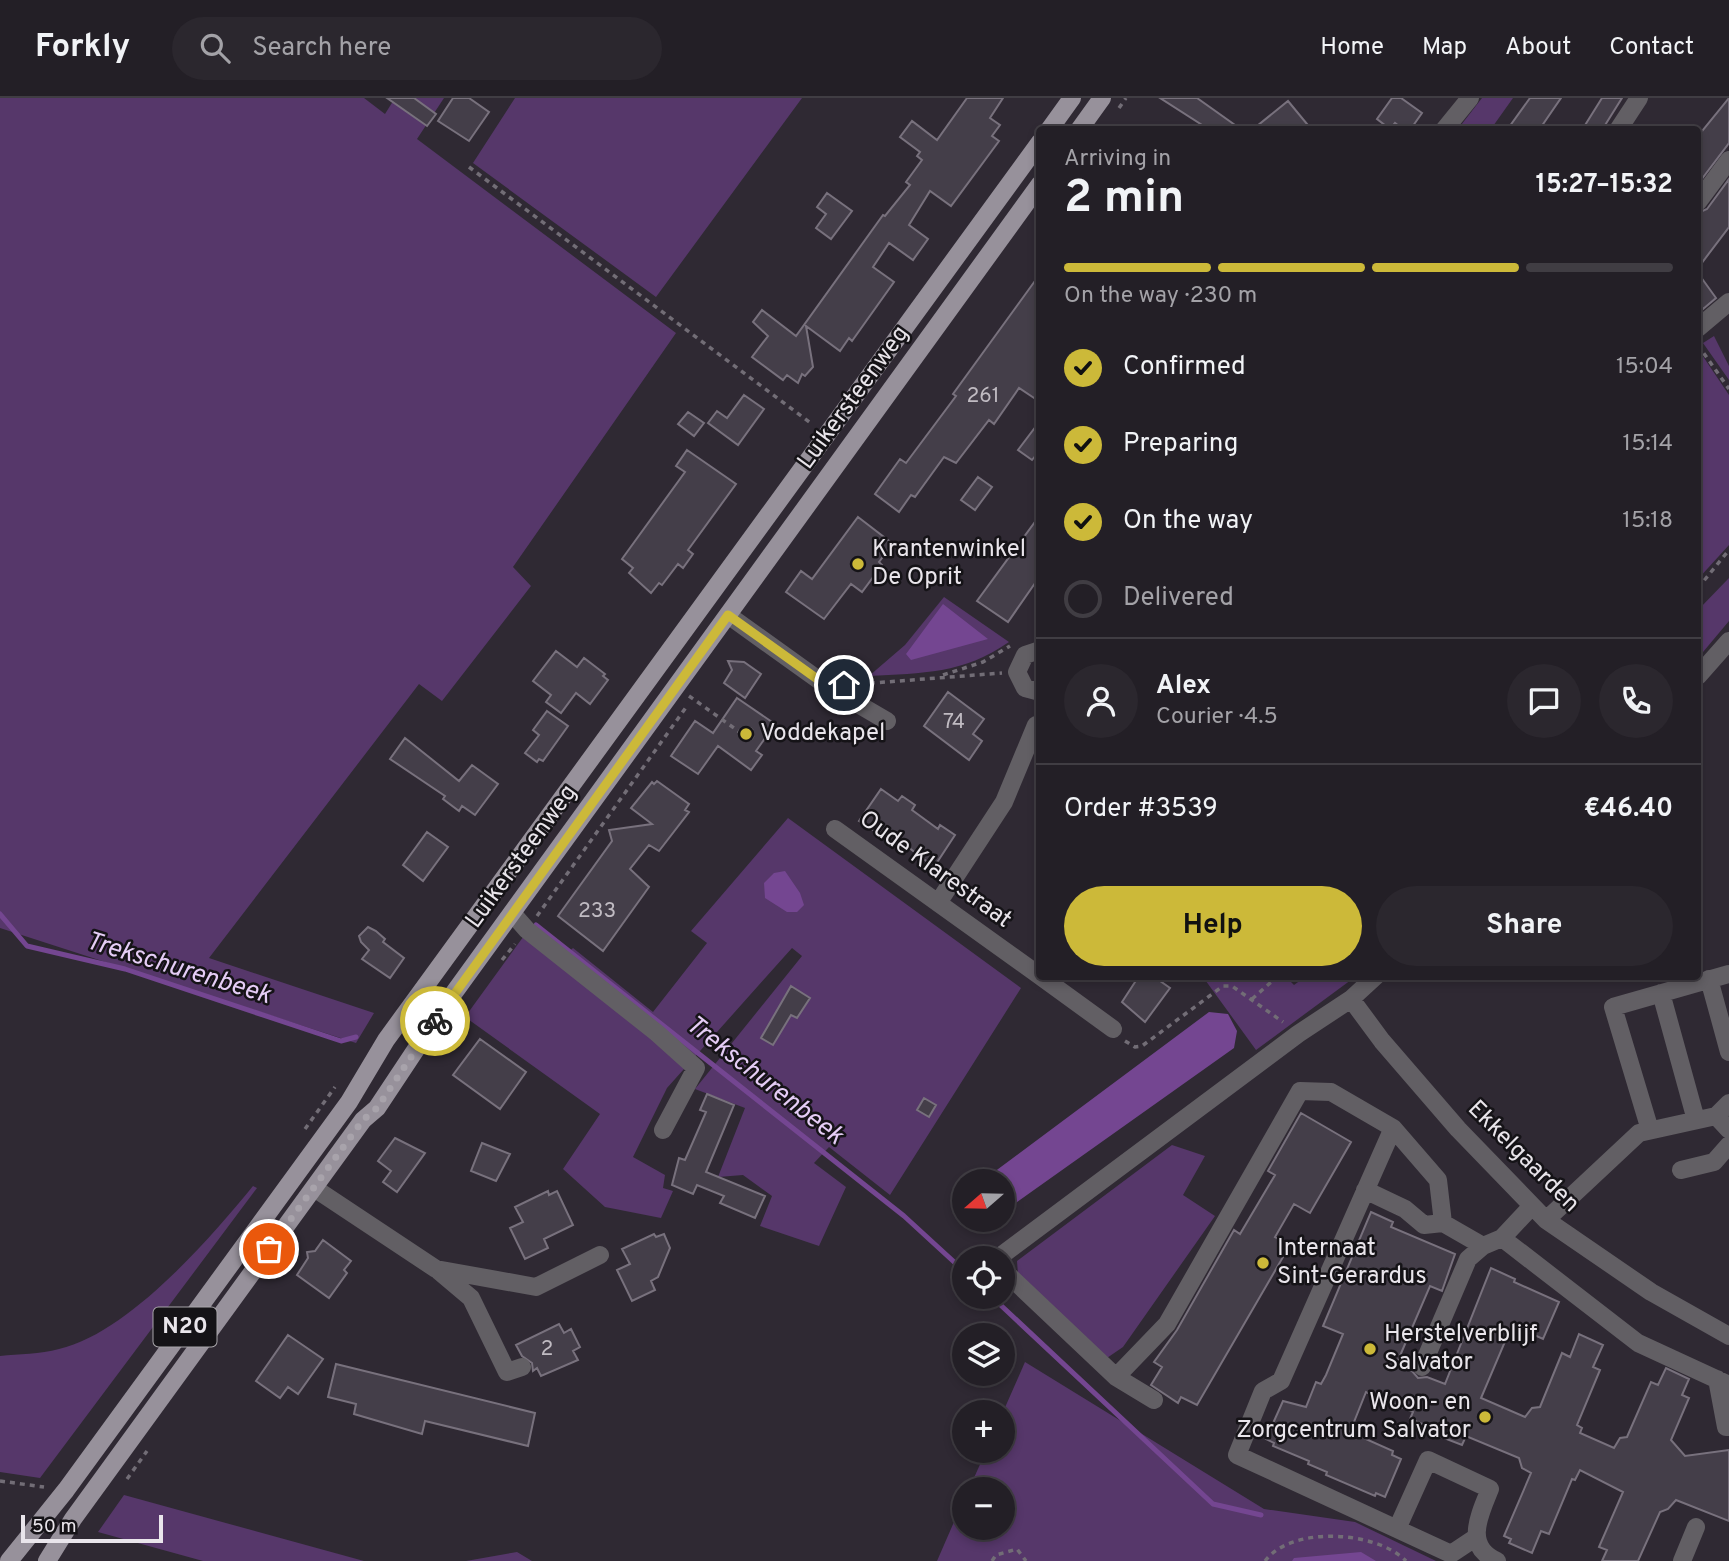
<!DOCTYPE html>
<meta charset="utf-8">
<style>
body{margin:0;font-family:Overpass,sans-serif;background:#2b272e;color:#f1f3f6;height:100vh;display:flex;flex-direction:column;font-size:26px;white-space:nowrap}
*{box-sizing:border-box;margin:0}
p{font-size:23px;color:#a3a2a7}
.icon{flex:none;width:38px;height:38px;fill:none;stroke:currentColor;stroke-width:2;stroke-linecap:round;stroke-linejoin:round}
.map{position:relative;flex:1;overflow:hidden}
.details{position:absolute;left:1036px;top:28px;width:665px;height:854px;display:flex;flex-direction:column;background:#231f26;border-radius:7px;box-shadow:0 4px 10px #0003,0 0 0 2px #403d43}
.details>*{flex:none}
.needle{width:46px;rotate:250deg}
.buttons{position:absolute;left:952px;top:1071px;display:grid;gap:14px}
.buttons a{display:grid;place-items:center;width:63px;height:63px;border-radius:50%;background:#231f26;box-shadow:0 4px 10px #0003,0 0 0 2px #403d43;font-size:35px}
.scale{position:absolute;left:21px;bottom:18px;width:142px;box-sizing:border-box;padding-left:7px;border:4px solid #e9e5eb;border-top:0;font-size:19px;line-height:24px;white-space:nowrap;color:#e9e5eb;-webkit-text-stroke:5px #151317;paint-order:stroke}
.pin{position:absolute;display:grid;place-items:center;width:60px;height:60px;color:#fff;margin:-30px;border:4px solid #fff;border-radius:50%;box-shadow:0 2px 7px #0007}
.courier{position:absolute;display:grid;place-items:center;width:70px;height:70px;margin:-35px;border:5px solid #ccb939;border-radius:50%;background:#fff;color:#222;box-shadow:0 2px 9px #0007}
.summary em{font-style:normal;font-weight:700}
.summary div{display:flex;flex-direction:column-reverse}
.summary{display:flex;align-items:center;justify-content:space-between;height:119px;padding:0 28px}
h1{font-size:46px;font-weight:700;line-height:52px}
.bar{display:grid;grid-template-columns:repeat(4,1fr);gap:10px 7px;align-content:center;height:84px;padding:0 28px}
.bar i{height:9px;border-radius:5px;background:#403d43}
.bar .current{background:#ccb939}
.bar p{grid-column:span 4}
.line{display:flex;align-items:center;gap:18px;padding:0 28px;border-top:2px solid #403d43}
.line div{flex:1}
.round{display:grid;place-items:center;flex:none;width:74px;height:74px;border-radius:37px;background:#2b272e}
ol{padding:0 28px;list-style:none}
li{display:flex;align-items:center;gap:21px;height:77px}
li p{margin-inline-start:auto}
li .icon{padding:7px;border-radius:50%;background:#ccb939;color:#111;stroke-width:4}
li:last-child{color:#a3a2a7}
li i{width:38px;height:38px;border:4px solid #403d43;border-radius:50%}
.primary-button{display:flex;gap:14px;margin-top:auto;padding:14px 28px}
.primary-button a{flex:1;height:80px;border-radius:42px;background:#ccb939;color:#111;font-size:28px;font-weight:700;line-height:80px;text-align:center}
.primary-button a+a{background:#2b272e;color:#f1f3f6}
header{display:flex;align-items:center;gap:42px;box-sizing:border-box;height:98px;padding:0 35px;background:#231f26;border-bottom:2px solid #403d43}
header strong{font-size:33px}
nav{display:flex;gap:38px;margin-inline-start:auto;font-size:24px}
.search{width:490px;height:63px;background:#2b272e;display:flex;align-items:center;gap:18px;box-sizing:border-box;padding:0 24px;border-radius:38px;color:#a3a2a7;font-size:26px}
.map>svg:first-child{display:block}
.green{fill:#56376a}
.water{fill:#744691}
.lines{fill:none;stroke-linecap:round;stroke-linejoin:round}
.stream{stroke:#744691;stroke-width:5}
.building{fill:#443e49;stroke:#78717d;stroke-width:2}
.path{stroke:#726d76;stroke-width:3.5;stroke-dasharray:5 5;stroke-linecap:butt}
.minor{stroke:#625f64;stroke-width:18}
.major{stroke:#97919b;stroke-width:18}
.done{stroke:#a8a3ab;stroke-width:7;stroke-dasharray:0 12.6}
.route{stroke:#ccb939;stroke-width:9}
.poi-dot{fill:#ccb939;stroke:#151317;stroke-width:2.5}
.labels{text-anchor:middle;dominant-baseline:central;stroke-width:5;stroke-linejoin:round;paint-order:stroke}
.number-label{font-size:21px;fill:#c0bbc2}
.shield{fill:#151317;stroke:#a9a6ab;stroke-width:2}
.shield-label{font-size:23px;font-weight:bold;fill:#e9e5eb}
.street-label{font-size:24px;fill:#e9e5eb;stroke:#151317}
.poi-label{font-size:24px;fill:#e9e5eb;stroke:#151317;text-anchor:start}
.water-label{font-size:26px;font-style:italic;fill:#e5cdf6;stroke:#151317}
</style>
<header>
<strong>Forkly</strong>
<div class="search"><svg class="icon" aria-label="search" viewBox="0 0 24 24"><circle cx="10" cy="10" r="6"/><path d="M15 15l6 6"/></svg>Search here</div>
<nav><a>Home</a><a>Map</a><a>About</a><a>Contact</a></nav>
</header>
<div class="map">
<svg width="1729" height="1463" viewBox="0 0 1729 1463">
<rect width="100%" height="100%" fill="#2f2933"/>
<path class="green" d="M 0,0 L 364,0 L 385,16 L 395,0 L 444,0 L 417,41 L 676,235 L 513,469 L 531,488 L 442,603 L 419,586 L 209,860 L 374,915 L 356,945 L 0,830 Z
M 515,0 L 802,0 L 656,199 L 473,65 Z
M 1482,0 L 1513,0 L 1491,31 L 1458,31 Z
M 1714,238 L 1729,268 L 1729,282 L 1703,245 Z
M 1698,251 L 1729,297 L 1729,447 L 1698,481 Z
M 1729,480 L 1729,523 L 1698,560 L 1698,512 Z
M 944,499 L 1009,544 C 963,576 923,575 869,578 L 905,547 Z
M 788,720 L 1021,890 L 890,1097 L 829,1049 L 814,1065 L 846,1089 L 819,1148 L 760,1128 L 772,1098 L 743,1077 L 718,1079 L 745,1010 L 695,991 L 802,858 L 792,850 L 667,990 L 633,1059 L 665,1077 L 663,1090 L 673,1093 L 661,1120 L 605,1109 L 563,1071 L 600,1016 L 465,919 L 526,835 L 561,861 L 573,850 L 653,914 L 707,845 L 691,833 Z
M 1203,879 L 1286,879 L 1294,887 L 1305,879 L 1355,879 L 1256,952 Z
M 1172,1047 L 1205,1058 L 1183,1097 L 1215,1118 L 1123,1249 L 1104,1262 L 1018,1177 L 1017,1163 Z
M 253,1088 L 257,1090 L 40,1380 L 0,1374 L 0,1258 C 19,1256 40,1256 59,1251 C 128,1235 209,1142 253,1088 Z
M 1025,1264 L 1264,1411 L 1355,1424 L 1436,1463 L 937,1463 L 964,1401 L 964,1430 L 1003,1430 L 1003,1391 L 969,1391 L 986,1353 L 1003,1353 L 1003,1314 Z
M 124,1397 L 364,1463 L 203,1463 L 98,1434 Z
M 517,1454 L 532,1463 L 466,1463 Z"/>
<path class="water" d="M 943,506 L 988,541 L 911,562 L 906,556 Z
M 785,773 L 800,795 L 804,807 L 797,814 L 787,814 L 765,800 L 764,785 L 774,775 Z
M 1209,914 L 1228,916 L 1237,933 L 1234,950 L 1003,1114 L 1003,1083 L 982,1083 Z
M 1361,1454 L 1376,1463 L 1292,1463 L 1294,1460 Z"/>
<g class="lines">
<path class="stream" d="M 0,816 L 27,848 L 125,871 L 341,943 L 356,939
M 536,827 L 904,1118 L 964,1173
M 992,1199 L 1213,1406 L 1261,1417"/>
</g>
<path class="building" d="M 387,0 L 414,0 L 436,16 L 427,28 Z
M 453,0 L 469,0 L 489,14 L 469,43 L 438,23 Z
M 967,0 L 1003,0 L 990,20 L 1000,27 L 992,38 L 999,43 L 951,108 L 930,93 L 909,127 L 928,141 L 913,162 L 889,145 L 873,169 L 894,184 L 852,243 L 849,240 L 840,253 L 806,228 L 813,269 L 805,278 L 802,276 L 798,285 L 787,277 L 783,282 L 752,259 L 768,238 L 753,224 L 762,212 L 796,238 L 883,117 L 885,118 L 910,87 L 906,84 L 922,62 L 917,58 L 920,54 L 900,39 L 912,23 L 937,42 Z
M 1160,0 L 1197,0 L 1242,32 L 1210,32 Z
M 1392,0 L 1401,0 L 1422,15 L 1410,32 L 1404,32 L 1395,25 L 1390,31 L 1377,21 Z
M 1530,0 L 1561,0 L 1539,32 L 1507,32 Z
M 1602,0 L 1622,0 L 1602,32 L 1582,32 Z
M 1729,0 L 1729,45 L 1698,86 L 1698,38 Z
M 1288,3 L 1312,32 L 1252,32 Z
M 1729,81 L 1729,129 L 1698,170 L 1698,115 L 1707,111 Z
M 827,95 L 852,113 L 831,141 L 816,130 L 826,116 L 817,109 Z
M 1698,175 L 1716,200 L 1703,211 L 1698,204 Z
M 1040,176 L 1040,304 L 1019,290 L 994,326 L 989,322 L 956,365 L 944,359 L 915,399 L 911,397 L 899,414 L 875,396 L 900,361 L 906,365 L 956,298 L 953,296 Z
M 744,297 L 764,311 L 738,347 L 708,325 L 717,313 L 727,320 Z
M 688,314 L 704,325 L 694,338 L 678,326 Z
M 1040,323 L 1040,352 L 1032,362 L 1018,352 Z
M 687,352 L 736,386 L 688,452 L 693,456 L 683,470 L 678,466 L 662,487 L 659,485 L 651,495 L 629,475 L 633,470 L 622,461 L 685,374 L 676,368 Z
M 978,379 L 992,389 L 975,412 L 961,402 Z
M 1040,417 L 1040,478 L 1008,524 L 977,503 Z
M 858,419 L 893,446 L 879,464 L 882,467 L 862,494 L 851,486 L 824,521 L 786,494 L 801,473 L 812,481 Z
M 556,553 L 577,569 L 584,560 L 605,576 L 603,578 L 608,582 L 590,606 L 576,595 L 561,615 L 546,604 L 551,597 L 533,583 Z
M 728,563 L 744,564 L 761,576 L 745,600 L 724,585 L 732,572 Z
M 948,594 L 984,621 L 973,636 L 982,643 L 969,662 L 924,628 Z
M 737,600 L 775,626 L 756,653 L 762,657 L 751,672 L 718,648 L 698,676 L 671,658 L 695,623 L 713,635 Z
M 547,613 L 568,628 L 543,663 L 539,661 L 537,664 L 525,655 L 539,637 L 533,632 Z
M 405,640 L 459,683 L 472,667 L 498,686 L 475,717 L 462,708 L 459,713 L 443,701 L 445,698 L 390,661 Z
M 657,683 L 689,706 L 685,712 L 689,714 L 659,753 L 649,747 L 630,771 L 649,789 L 603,853 L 558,818 L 612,743 L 609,732 L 652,726 L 631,710 L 652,684 L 654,686 Z
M 881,691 L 898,703 L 902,698 L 915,707 L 912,712 L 938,731 L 940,727 L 955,737 L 934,769 L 891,736 L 887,741 L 859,723 Z
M 427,734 L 448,749 L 423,783 L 403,767 Z
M 368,829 L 376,833 L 385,841 L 383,844 L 404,860 L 390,880 L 362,861 L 369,852 L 361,844 L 359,838 Z
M 1139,878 L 1153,878 L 1170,890 L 1145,924 L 1122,904 Z
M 791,888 L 810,900 L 797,920 L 791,917 L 773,947 L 761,940 Z
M 480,941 L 526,974 L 500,1011 L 453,977 Z
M 707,996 L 734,1007 L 706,1074 L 765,1098 L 755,1120 L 720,1105 L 724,1098 L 697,1087 L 693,1096 L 672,1087 L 679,1060 L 685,1062 L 706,1014 L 700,1012 Z
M 924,1000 L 936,1007 L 929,1019 L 917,1012 Z
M 1301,1015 L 1351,1044 L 1310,1115 L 1294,1106 L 1275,1139 L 1290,1147 L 1197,1307 L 1181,1299 L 1178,1305 L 1151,1287 L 1162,1269 L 1154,1264 L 1177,1232 L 1234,1132 L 1240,1136 L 1275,1077 L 1268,1073 Z
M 395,1040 L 425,1055 L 397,1094 L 383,1084 L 391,1073 L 378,1063 Z
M 482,1045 L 510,1056 L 496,1083 L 471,1073 Z
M 548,1093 L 549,1097 L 557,1093 L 573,1127 L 544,1141 L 548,1150 L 525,1161 L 510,1130 L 523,1124 L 515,1109 Z
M 1371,1114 L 1393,1124 L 1391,1129 L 1455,1156 L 1442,1193 L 1430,1188 L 1396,1267 L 1412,1273 L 1418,1280 L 1427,1279 L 1445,1286 L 1491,1170 L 1515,1181 L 1514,1184 L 1559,1204 L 1543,1241 L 1512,1227 L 1481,1300 L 1525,1319 L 1532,1310 L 1540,1309 L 1562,1255 L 1570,1259 L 1579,1236 L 1603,1247 L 1593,1269 L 1600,1272 L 1577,1327 L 1582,1330 L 1580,1335 L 1614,1350 L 1620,1340 L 1627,1339 L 1651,1284 L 1658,1287 L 1666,1270 L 1689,1281 L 1682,1297 L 1689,1300 L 1671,1342 L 1685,1358 L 1729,1352 L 1729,1423 L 1676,1402 L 1668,1411 L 1660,1414 L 1638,1463 L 1602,1463 L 1607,1452 L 1599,1449 L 1623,1394 L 1580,1372 L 1575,1382 L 1572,1381 L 1549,1436 L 1541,1433 L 1532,1455 L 1509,1445 L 1511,1441 L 1504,1438 L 1531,1375 L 1522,1370 L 1519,1360 L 1466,1338 L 1462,1347 L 1423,1332 L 1425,1327 L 1410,1321 L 1413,1314 L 1366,1294 L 1350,1334 L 1393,1353 L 1392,1357 L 1401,1361 L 1385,1399 L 1376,1395 L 1375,1398 L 1326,1377 L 1327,1374 L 1308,1366 L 1309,1363 L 1273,1348 L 1274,1345 L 1266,1341 L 1283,1303 L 1306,1309 L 1316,1284 L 1321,1286 L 1326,1277 L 1343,1236 L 1323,1228 Z
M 654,1136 L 656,1139 L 664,1136 L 670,1150 L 658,1179 L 651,1183 L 655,1192 L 632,1203 L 617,1172 L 630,1166 L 622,1151 Z
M 323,1142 L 351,1163 L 344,1172 L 347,1175 L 329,1200 L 297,1177 L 308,1160 L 307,1154 L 315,1153 Z
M 559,1226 L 564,1235 L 571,1231 L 580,1249 L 573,1253 L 578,1262 L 541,1278 L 537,1270 L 533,1273 L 532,1265 L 522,1258 L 516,1247 Z
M 288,1237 L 323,1261 L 298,1296 L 288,1289 L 280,1300 L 256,1283 Z
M 336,1266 L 535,1315 L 528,1348 L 425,1323 L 422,1336 L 354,1316 L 356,1306 L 328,1299 Z"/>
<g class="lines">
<path class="path" d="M 1119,10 L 1126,0
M 469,69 L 812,326
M 1698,247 L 1729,291
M 1698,490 L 1729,452
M 943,577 L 983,564 L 1010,548
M 860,586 L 1002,575
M 689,598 L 741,635
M741 636a6 6 0 1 1 12 0a6 6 0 1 1-12 0Z
M 537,818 L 687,608
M 502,862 L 515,846
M 1252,901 L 1278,878
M 1125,943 L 1135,949 L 1142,948 L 1223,888 L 1232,888 L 1283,924
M 305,1031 L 335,989
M 127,1381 L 147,1353
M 0,1383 L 44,1389
M 992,1463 L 996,1457 L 1017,1451 L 1026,1463
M 1265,1463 C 1292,1427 1377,1433 1406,1463"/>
<path class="minor" d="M 1444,32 L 1470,0
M 1618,32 L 1639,0
M 1698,104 L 1729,62
M 1698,230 L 1729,204
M 728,517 L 827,588 L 844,587
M 1040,552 L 1025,557 L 1017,574 L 1025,590 L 1040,594
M 1698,578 L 1729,543
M 827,588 L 887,623
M 835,731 L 1040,878
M 938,805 L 1004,704 L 1036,627
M 512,815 L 527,832 L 657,935 L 696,970 L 663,1032
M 1040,878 L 1113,931
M 1709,881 L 1729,954
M 1661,895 L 1696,1022
M 1351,901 L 1382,943 L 1458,1031 L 1546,1122 L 1651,1194 L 1729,1238
M 1716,1018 L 1729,1005
M 1393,1030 L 1281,1283 L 1263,1293 L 1237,1357 L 1451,1456 L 1475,1440
M 1650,1032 L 1613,909 L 1729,876
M 1681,1072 L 1714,1064 L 1729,1047
M 314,1090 L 436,1171 L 536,1189 L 600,1157
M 1365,1092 L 1405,1111 L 1424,1127 L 1443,1125
M 1546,1122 L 1639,1035 L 1716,1018 L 1729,1032
M 1502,1140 L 1638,1245 L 1729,1287
M 998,1160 L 1298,936 L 1351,901 L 1376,878
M 1003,1172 L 1116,1279 L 1154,1302
M 439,1173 L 471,1200 L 507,1274 L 522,1269
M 1422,1269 L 1468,1161 L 1483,1148
M 1116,1279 L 1167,1226 L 1300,993 L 1331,994 L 1393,1030 L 1438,1082 L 1443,1125 L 1483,1148 L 1502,1140 L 1532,1108
M 1717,1281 L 1726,1329 L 1729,1329
M 1397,1431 L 1428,1362 L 1490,1391 C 1480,1416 1463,1448 1497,1463
M 1682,1463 L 1696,1429"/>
<path class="major" d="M 1049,32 L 1072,0
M 1079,32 L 1102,0
M 9,1463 L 66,1392 L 349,1004 L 386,942 L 1040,44
M 47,1463 L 73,1421 L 363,1022 L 377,1010 L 448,903 L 1040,86"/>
</g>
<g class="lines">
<path class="done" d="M 269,1151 L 363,1022 L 377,1010 L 435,923"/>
<path class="route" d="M 435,923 L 728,517 L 827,588 L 844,587"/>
</g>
<g class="poi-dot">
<circle cx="858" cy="466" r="7"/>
<circle cx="746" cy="636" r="7"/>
<circle cx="1263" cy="1165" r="7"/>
<circle cx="1370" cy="1251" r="7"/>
<circle cx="1485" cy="1319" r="7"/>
</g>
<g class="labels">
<g class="number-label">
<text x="983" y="298">261</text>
<text x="954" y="624">74</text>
<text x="597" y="813">233</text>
<text x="547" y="1251">2</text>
</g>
<rect class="shield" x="153.5" y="1209.5" width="63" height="39" rx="5"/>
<g class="shield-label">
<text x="185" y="1229">N20</text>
</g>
<g class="street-label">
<text transform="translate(854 300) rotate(-54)">Luikersteenweg</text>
<text transform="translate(522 759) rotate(-54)">Luikersteenweg</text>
<text transform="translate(935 772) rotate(36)">Oude Klarestraat</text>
<text transform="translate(1523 1059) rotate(45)">Ekkelgaarden</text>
</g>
<g class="poi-label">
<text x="872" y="452">Krantenwinkel<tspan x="872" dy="28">De Oprit</tspan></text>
<text x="760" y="636">Voddekapel</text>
<text x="1277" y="1151">Internaat<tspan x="1277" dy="28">Sint-Gerardus</tspan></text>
<text x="1384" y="1237">Herstelverblijf<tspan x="1384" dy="28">Salvator</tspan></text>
<text x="1471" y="1305" text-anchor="end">Woon- en<tspan x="1471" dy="28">Zorgcentrum Salvator</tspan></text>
</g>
<g class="water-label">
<text transform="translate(178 871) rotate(17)">Trekschurenbeek</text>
<text transform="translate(764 983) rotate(38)">Trekschurenbeek</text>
</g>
</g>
</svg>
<div class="buttons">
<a><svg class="needle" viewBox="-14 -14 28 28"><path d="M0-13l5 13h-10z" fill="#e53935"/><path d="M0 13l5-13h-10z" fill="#a3a2a7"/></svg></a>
<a><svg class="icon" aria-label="locate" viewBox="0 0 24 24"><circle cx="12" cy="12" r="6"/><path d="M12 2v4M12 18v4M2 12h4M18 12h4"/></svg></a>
<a><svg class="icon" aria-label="layers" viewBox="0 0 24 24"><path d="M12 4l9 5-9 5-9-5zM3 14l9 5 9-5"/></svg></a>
<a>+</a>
<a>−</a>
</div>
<div class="scale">50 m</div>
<div class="pin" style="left:269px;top:1151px;background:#ea580c"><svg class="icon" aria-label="bag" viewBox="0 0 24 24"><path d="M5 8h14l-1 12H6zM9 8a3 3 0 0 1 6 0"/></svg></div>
<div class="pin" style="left:844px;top:587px;background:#1f2937"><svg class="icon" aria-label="home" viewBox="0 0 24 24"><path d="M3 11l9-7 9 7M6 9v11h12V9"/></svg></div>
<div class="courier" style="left:435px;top:923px"><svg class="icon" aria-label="bike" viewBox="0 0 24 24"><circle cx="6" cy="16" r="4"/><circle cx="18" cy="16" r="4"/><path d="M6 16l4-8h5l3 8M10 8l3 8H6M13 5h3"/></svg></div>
<section class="details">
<div class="summary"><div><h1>2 min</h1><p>Arriving in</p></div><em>15:27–15:32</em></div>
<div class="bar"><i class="current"></i><i class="current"></i><i class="current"></i><i></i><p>On the way · 230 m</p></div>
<ol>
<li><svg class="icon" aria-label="check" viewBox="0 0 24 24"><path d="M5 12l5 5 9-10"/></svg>Confirmed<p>15:04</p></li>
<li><svg class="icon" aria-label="check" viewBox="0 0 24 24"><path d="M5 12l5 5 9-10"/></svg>Preparing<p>15:14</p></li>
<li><svg class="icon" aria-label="check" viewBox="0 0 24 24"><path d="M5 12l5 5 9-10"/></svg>On the way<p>15:18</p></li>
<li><i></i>Delivered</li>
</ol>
<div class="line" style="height:126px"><a class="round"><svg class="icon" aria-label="person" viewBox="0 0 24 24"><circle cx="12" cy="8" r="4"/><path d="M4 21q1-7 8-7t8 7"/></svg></a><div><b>Alex</b><p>Courier · 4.5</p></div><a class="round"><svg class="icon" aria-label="chat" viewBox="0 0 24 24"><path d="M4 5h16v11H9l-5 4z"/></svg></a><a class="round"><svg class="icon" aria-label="phone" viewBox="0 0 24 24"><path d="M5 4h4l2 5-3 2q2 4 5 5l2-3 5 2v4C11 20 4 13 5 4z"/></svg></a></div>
<div class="line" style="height:91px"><div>Order #3539</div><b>€46.40</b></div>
<div class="primary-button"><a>Help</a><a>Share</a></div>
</section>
</div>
